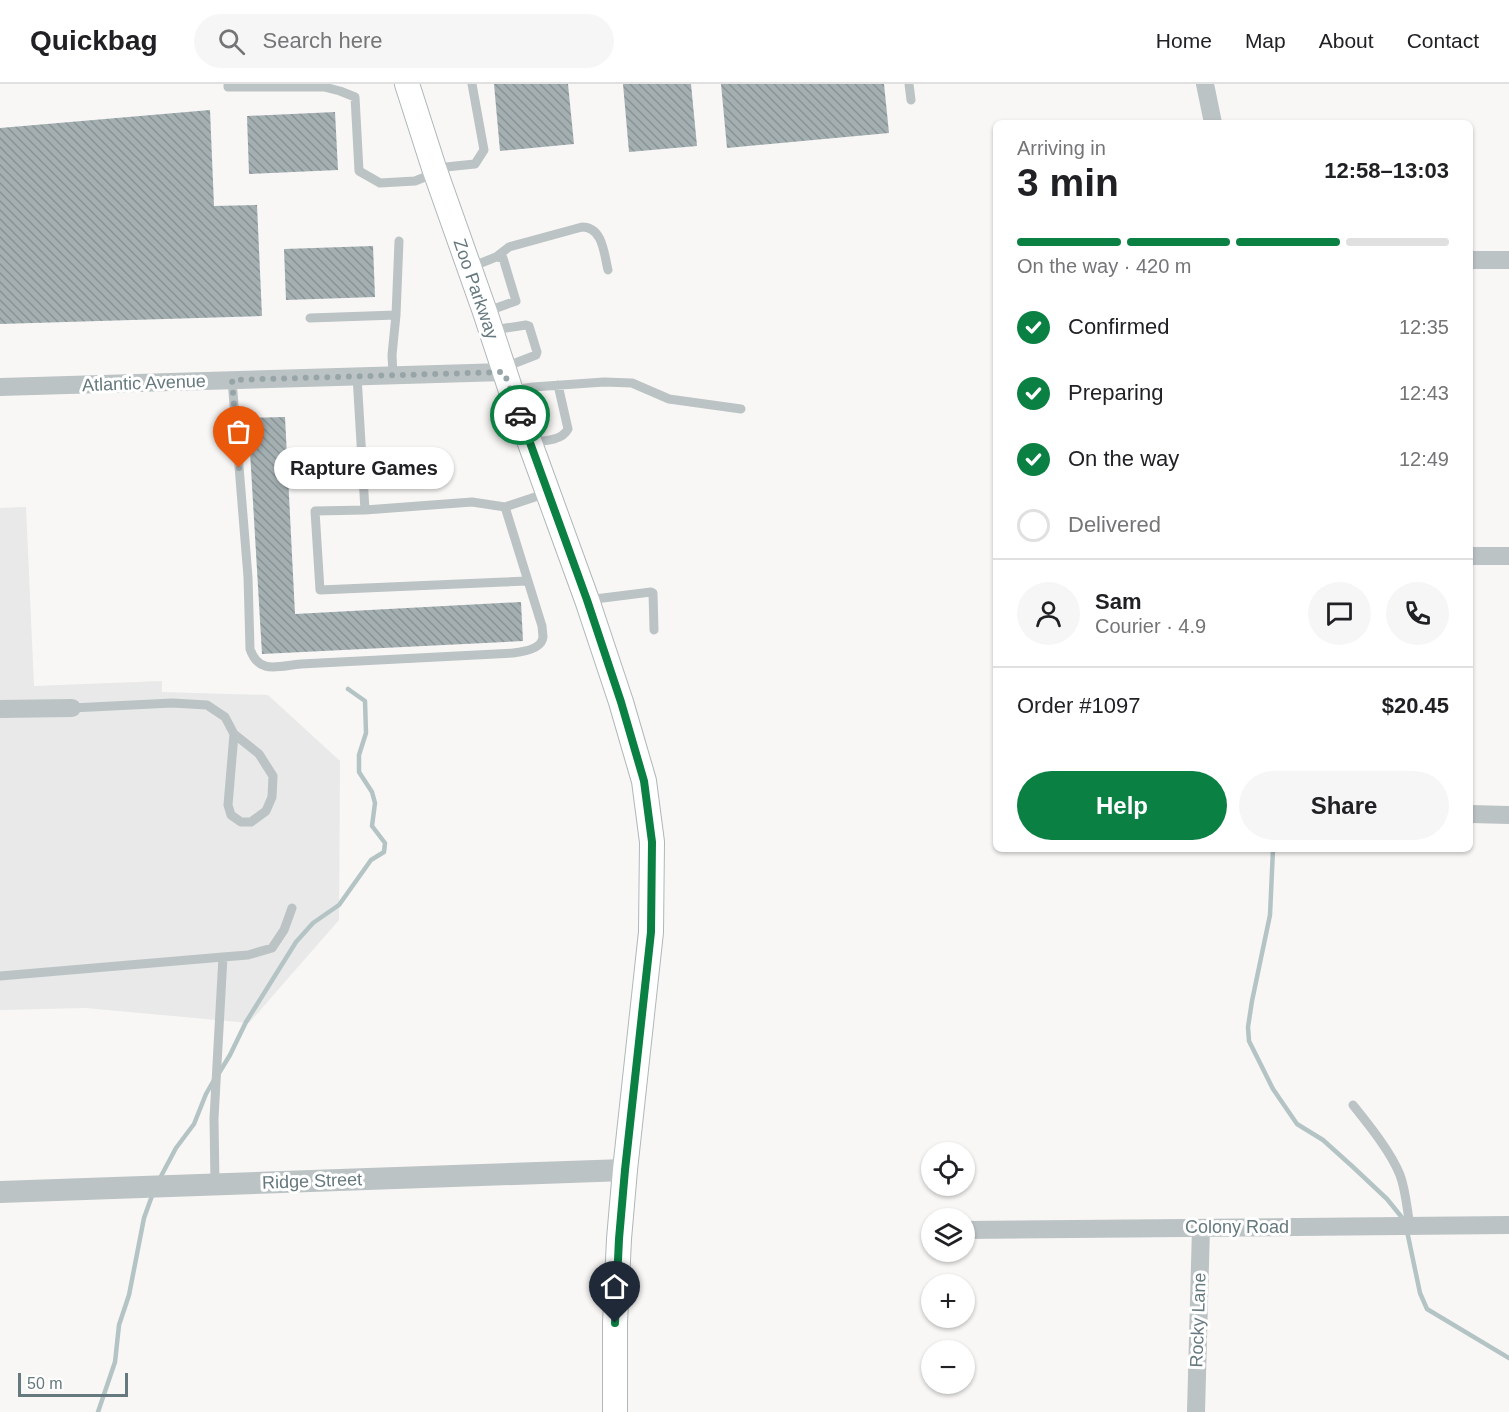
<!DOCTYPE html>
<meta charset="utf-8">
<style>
body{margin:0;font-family:Arial,sans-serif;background:#f6f6f6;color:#202124;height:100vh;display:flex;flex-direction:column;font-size:22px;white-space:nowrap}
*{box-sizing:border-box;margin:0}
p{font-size:20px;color:#757577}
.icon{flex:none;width:33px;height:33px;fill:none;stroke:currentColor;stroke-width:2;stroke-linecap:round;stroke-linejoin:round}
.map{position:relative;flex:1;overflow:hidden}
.panel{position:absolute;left:993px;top:36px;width:480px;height:732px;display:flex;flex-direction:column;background:#fff;border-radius:9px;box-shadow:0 2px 4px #0004}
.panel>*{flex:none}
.controls{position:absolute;left:921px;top:1058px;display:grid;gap:12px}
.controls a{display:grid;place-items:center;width:54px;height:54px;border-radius:50%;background:#fff;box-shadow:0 2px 4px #0004;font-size:30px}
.scale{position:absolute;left:18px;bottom:15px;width:110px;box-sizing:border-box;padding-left:6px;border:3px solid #65797e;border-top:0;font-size:16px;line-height:21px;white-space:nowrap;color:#65797e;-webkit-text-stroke:4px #fff;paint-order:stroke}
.pin{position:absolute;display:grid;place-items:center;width:51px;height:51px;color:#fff;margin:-62px -26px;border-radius:50% 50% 50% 0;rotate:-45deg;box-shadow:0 0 6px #0007}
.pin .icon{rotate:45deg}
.courier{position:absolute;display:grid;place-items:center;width:60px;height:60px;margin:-30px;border:4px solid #0b8043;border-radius:50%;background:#fff;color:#222;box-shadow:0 2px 8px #0007}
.bubble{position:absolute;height:42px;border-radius:21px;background:#fff;box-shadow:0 2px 4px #0004;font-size:20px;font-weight:700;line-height:42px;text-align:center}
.summary em{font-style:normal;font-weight:700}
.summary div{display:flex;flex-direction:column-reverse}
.summary{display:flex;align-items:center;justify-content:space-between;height:102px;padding:0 24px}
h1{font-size:39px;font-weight:700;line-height:45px}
.bar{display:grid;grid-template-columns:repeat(4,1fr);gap:9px 6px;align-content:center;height:72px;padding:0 24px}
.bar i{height:8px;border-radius:4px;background:#e0e0e0}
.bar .current{background:#0b8043}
.bar p{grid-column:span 4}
.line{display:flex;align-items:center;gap:15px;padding:0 24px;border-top:2px solid #e0e0e0}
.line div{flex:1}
.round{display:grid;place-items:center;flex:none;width:63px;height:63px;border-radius:32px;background:#f6f6f6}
ol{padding:0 24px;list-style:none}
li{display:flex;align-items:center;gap:18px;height:66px}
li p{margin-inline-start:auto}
li .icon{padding:6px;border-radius:50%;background:#0b8043;color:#fff;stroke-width:4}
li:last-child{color:#757577}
li i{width:33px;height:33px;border:3px solid #e0e0e0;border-radius:50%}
.button{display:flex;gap:12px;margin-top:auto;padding:12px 24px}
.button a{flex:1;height:69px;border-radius:36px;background:#0b8043;color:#fff;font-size:24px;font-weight:700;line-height:69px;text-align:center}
.button a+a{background:#f6f6f6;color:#202124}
header{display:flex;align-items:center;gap:36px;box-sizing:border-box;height:84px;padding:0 30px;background:#fff;border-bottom:2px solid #e0e0e0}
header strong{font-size:28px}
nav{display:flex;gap:33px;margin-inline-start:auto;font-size:21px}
.search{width:420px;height:54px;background:#f6f6f6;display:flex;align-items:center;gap:15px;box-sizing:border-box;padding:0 21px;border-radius:33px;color:#757577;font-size:22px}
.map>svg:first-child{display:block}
.built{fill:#e8e9e8}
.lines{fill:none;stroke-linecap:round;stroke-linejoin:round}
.stream{stroke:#b4c4c4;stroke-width:4.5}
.building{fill:url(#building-back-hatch)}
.secondary-casing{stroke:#afb7b9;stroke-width:26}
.service{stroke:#bcc3c4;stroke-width:9}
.minor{stroke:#bcc3c4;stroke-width:18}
.tertiary{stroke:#bcc3c4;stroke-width:22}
.secondary{stroke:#fff;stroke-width:24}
.done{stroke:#98a5a8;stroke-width:6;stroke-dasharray:0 10.8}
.route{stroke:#0b8043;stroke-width:8}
.labels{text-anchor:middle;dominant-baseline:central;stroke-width:6;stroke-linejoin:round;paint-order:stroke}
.street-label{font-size:18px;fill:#65797e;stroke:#fff}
</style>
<header>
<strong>Quickbag</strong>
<div class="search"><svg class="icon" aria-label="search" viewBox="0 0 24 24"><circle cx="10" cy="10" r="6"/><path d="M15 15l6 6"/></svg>Search here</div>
<nav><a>Home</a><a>Map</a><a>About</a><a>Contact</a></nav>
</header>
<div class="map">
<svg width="1509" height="1328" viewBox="0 0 1509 1328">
<defs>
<pattern id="building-back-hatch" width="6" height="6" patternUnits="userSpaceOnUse" patternTransform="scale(1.5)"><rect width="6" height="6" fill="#a4afb2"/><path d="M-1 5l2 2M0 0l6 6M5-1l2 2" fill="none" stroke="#899396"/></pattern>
</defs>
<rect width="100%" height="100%" fill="#f8f7f5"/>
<path class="built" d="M 26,423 L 34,602 L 162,597 L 162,608 L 268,611 L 340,677 L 339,836 L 249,939 L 86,924 L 0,926 L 0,424 Z"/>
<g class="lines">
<path class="stream" d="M 1273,765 L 1270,831 L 1252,917 L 1248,943 L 1249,957 L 1273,1005 L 1297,1040 L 1323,1056 L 1353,1083 L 1387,1115 L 1404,1136
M 219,989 L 230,971 L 246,938 L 296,858 L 313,839 L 339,821 L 371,776 L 384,768 L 385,759 L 372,742 L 375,719 L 372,708 L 359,688 L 359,671 L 366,649 L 365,617 L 348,605
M 159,1096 L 176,1064 L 194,1040 L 206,1010 L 214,996
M 1407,1147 L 1420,1209 L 1427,1225 L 1509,1274
M 98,1328 L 115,1278 L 119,1241 L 129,1211 L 144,1134 L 153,1109"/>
</g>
<path class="building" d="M 494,0 L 568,0 L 574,60 L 500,67 Z
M 623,0 L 691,0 L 697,62 L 629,68 Z
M 721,0 L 884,0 L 889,49 L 727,64 Z
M 210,26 L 214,122 L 257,121 L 262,232 L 0,240 L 0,44 Z
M 335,28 L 338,86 L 249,90 L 247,32 Z
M 373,162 L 375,213 L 286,216 L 284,165 Z
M 285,333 L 295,530 L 521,518 L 523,557 L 262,570 L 248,334 Z"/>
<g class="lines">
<g class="secondary-casing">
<path id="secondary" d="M 407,0 L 434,84 L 485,228 L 511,307 L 587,516 L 621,618 L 644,697 L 652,758 L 651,848 L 625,1086 L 619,1155 L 615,1239 L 615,1328"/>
</g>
<path class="service" d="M 228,0 L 228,3 L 324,3 L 340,7 L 355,13 L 359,87 L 380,99 L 415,97 L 435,89
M 909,0 L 911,16
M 436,84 L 475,80 L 484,66 L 472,0
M 496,173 L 509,163 L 582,143 C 603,143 604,170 608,186
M 471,183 L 496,173 L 503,174 L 516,217 L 485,228
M 310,234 L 396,231
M 493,246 L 526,241 L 529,242 L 537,268 L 536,271 L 505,283
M 393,291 L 392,271 L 396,231 L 399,157
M 357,292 L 365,426 L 472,418 L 505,423
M 232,296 L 248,493 L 250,565 C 259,591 278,582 301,580 L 513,569 C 522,568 542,565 543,553 C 543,552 542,543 542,542 L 505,423 L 547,409
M 513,306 L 533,303 L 604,298 L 632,299 L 669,315 L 741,325
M 530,358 C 543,357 562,357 568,345 L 558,301
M 365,426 L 315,427 L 320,506 L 528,497
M 587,516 L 651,508 L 653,509 L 654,546
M 72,624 L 172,619 L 207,621 L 225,633 L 234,650 L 228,721 L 231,731 L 241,738 L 251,738 L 266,727 L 272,713 L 273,692 L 259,670 L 234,650
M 0,892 L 223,873 L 248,871 L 272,864 L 284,846 L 292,824
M 1353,1021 C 1369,1041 1391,1068 1400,1091 C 1406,1107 1407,1126 1410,1142
M 215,1100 L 214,1034 L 223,873"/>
<path class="minor" d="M 1205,0 L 1213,39
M 1470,176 L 1509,176
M 0,303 L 504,288
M 1470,472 L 1509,472
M 0,625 L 72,624
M 1470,730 L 1509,731
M 964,1146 L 1509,1141
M 1196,1328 L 1201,1144"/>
<path class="tertiary" d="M 0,1108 L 625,1086"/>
<use href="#secondary" class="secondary"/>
</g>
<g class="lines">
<path class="done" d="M 239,384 L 232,296 L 504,288 L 520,331"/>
<path class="route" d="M 520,331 L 587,516 L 621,618 L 644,697 L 652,758 L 651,848 L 625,1086 L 619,1155 L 615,1239"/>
</g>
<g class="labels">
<g class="street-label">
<text transform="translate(476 205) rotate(71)">Zoo Parkway</text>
<text transform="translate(144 299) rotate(-2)">Atlantic Avenue</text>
<text transform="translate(312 1097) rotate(-2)">Ridge Street</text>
<text x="1237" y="1143">Colony Road</text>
<text transform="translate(1198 1236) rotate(-88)">Rocky Lane</text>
</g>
</g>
</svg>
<div class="controls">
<a><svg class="icon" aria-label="locate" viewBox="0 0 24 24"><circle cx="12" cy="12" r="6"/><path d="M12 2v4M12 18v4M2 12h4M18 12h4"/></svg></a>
<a><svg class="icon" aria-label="layers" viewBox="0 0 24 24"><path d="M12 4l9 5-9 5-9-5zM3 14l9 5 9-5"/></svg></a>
<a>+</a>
<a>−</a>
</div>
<div class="scale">50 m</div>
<div class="pin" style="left:239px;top:384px;background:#ea580c"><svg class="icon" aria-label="bag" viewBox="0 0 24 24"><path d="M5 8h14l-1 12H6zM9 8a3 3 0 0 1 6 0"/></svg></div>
<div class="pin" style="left:615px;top:1239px;background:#1f2937"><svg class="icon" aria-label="home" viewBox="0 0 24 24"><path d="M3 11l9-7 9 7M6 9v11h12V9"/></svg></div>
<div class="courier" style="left:520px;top:331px"><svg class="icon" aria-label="car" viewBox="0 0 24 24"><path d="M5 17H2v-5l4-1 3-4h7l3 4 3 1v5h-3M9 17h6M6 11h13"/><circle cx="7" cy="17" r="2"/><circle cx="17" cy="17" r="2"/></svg></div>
<div class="bubble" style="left:274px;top:363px;width:180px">Rapture Games</div>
<section class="panel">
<div class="summary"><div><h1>3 min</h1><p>Arriving in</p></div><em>12:58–13:03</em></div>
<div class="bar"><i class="current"></i><i class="current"></i><i class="current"></i><i></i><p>On the way · 420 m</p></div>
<ol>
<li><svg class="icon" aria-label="check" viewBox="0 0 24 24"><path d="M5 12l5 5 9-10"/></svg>Confirmed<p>12:35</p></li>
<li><svg class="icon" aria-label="check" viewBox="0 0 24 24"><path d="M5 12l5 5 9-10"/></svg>Preparing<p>12:43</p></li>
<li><svg class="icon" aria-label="check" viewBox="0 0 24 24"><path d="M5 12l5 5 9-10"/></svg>On the way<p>12:49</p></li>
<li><i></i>Delivered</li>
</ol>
<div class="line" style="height:108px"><a class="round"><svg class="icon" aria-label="person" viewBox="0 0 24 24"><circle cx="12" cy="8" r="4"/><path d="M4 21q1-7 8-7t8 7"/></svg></a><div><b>Sam</b><p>Courier · 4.9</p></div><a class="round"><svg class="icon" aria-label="chat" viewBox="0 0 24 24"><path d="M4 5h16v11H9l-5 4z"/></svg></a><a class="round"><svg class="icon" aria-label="phone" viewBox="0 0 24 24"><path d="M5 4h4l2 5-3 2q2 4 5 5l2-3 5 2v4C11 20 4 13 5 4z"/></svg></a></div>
<div class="line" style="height:78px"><div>Order #1097</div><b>$20.45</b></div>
<div class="button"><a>Help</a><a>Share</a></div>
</section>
</div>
